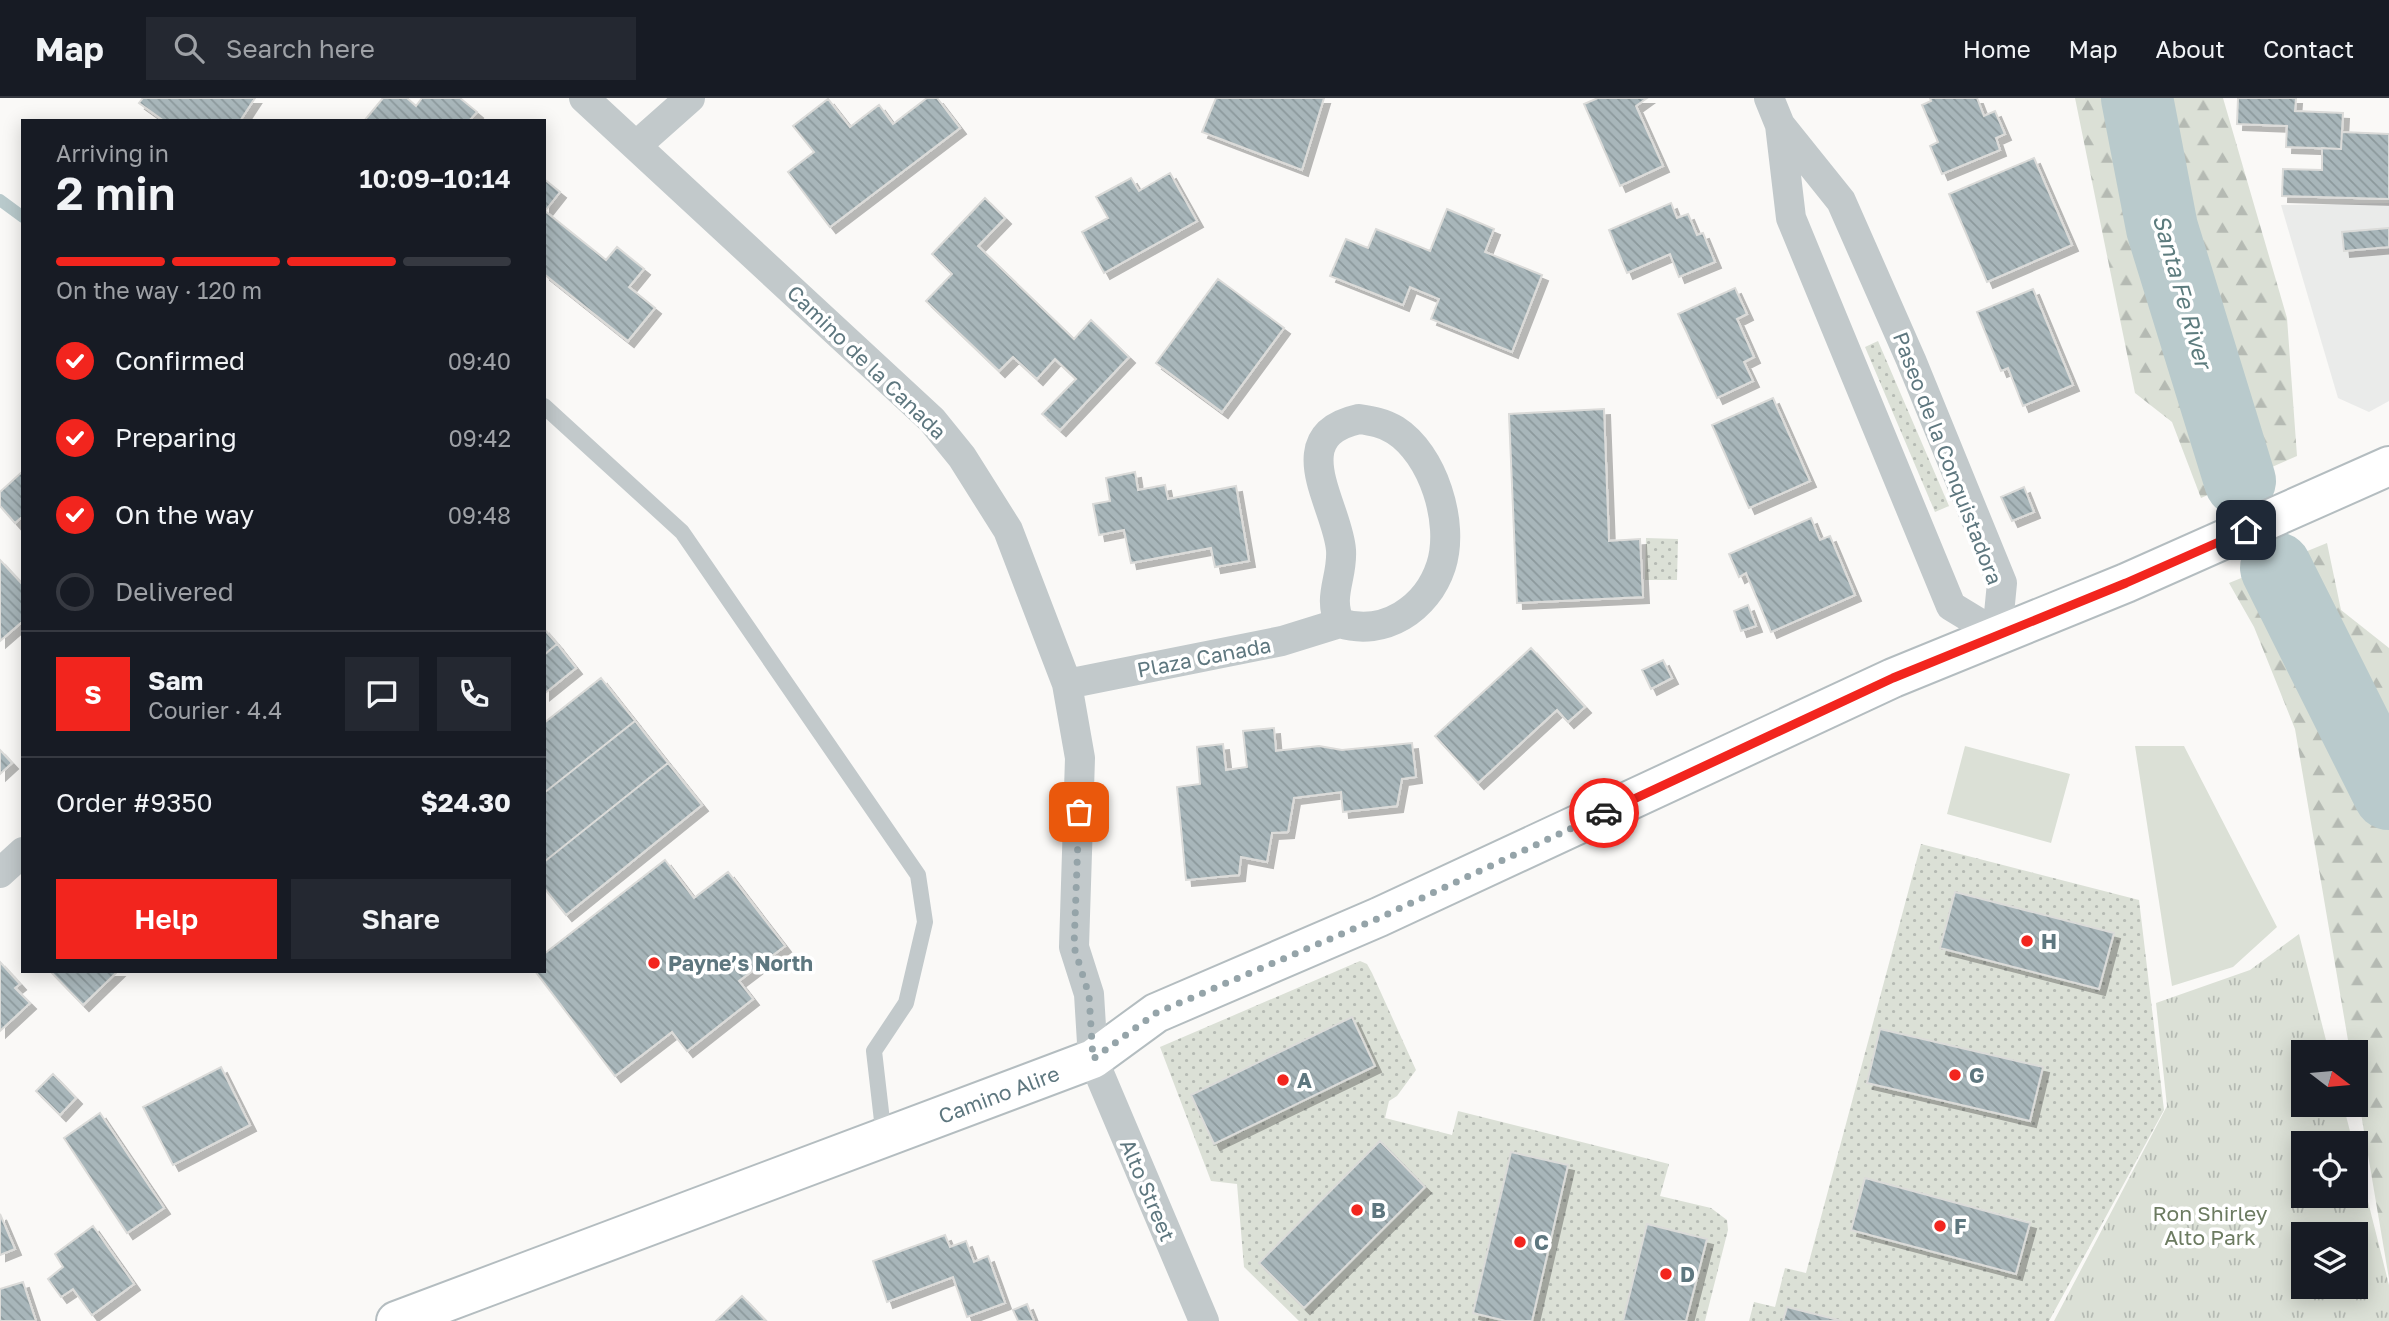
<!DOCTYPE html>
<meta charset="utf-8">
<style>
body{margin:0;font-family:"Golos Text",sans-serif;background:#242831;color:#f1f3f6;height:100vh;display:flex;flex-direction:column;font-size:26px;white-space:nowrap}
*{box-sizing:border-box;margin:0}
p{font-size:23px;color:#9ea1a6}
.icon{flex:none;width:38px;height:38px;fill:none;stroke:currentColor;stroke-width:2;stroke-linecap:round;stroke-linejoin:round}
.map{position:relative;flex:1;overflow:hidden}
.sheet{position:absolute;left:21px;top:21px;width:525px;height:854px;display:flex;flex-direction:column;background:#171b24;border-radius:0px;box-shadow:0 4px 18px #0003}
.sheet>*{flex:none}
.needle{width:46px;rotate:106deg}
.tools{position:absolute;left:2291px;top:942px;display:grid;gap:14px}
.tools a{display:grid;place-items:center;width:77px;height:77px;border-radius:0px;background:#171b24;box-shadow:0 4px 18px #0003;font-size:35px}
.pin{position:absolute;display:grid;place-items:center;width:60px;height:60px;color:#fff;margin:-30px;border-radius:14px;box-shadow:0 4px 10px #0006}
.courier{position:absolute;display:grid;place-items:center;width:70px;height:70px;margin:-35px;border:5px solid #f2251e;border-radius:50%;background:#fff;color:#222;box-shadow:0 2px 9px #0007}
.summary em{font-style:normal;font-weight:600}
.summary div{display:flex;flex-direction:column-reverse}
.summary{display:flex;align-items:center;justify-content:space-between;height:119px;padding:0 35px}
h1{font-size:46px;font-weight:600;line-height:52px}
.bar{display:grid;grid-template-columns:repeat(4,1fr);gap:10px 7px;align-content:center;height:84px;padding:0 35px}
.bar i{height:9px;border-radius:5px;background:#363941}
.bar .current{background:#f2251e}
.bar p{grid-column:span 4}
.line{display:flex;align-items:center;gap:18px;padding:0 35px;border-top:2px solid #363941}
.line div{flex:1}
.round{display:grid;place-items:center;flex:none;width:74px;height:74px;border-radius:0px;background:#242831}
ol{padding:0 35px;list-style:none}
li{display:flex;align-items:center;gap:21px;height:77px}
li p{margin-inline-start:auto}
li .icon{padding:7px;border-radius:50%;background:#f2251e;color:#fff;stroke-width:4}
li:last-child{color:#9ea1a6}
li i{width:38px;height:38px;border:4px solid #363941;border-radius:50%}
.cta{display:flex;gap:14px;margin-top:auto;padding:14px 35px}
.cta a{flex:1;height:80px;border-radius:0px;background:#f2251e;color:#fff;font-size:28px;font-weight:600;line-height:80px;text-align:center}
.cta a+a{background:#242831;color:#f1f3f6}
header{display:flex;align-items:center;gap:42px;box-sizing:border-box;height:98px;padding:0 35px;background:#171b24;border-bottom:2px solid #363941}
header strong{font-size:33px}
nav{display:flex;gap:38px;margin-inline-start:auto;font-size:24px}
.search{width:490px;height:63px;background:#242831;display:flex;align-items:center;gap:18px;box-sizing:border-box;padding:0 24px;border-radius:0px;color:#9ea1a6;font-size:26px}
.map>svg:first-child{display:block}
.built{fill:#eaebea}
.grass{fill:url(#grass-dots);fill-rule:evenodd}
.forest{fill:url(#forest-firs)}
.park{fill:url(#park-tufts);fill-rule:evenodd}
.garden{fill:#dbe0d6}
.lines{fill:none;stroke-linecap:round;stroke-linejoin:round}
.stream{stroke:#b9cacc;stroke-width:12}
.river{stroke:#b9cacc;stroke-width:72}
.building{fill:url(#building-back-hatch);stroke:#dbdbd9;stroke-width:2;filter:url(#shadow)}
.secondary-casing{stroke:#b4bdc0;stroke-width:42}
.lane{stroke:#c2c9cb;stroke-width:16}
.street{stroke:#c2c9cb;stroke-width:30}
.secondary{stroke:#fff;stroke-width:38}
.done{stroke:#95a4a9;stroke-width:7;stroke-dasharray:0 12.6}
.route{stroke:#f2251e;stroke-width:9}
.poi-dot{fill:#f2251e;stroke:#fff;stroke-width:2.5}
.labels{text-anchor:middle;dominant-baseline:central;stroke-width:7;stroke-linejoin:round;paint-order:stroke}
.street-label{font-size:21px;fill:#5e777f;stroke:#fff}
.poi-label{font-size:21px;font-weight:bold;fill:#5e777f;stroke:#fff;text-anchor:start}
.park-label{font-size:21px;fill:#6c7b61;stroke:#fff}
.water-label{font-size:23px;font-style:italic;fill:#5d7c7e;stroke:#fff}
</style>
<header>
<strong>Map</strong>
<div class="search"><svg class="icon" aria-label="search" viewBox="0 0 24 24"><circle cx="10" cy="10" r="6"/><path d="M15 15l6 6"/></svg>Search here</div>
<nav><a>Home</a><a>Map</a><a>About</a><a>Contact</a></nav>
</header>
<div class="map">
<svg width="2389" height="1223" viewBox="0 0 2389 1223">
<defs>
<pattern id="grass-dots" width="8" height="8" patternUnits="userSpaceOnUse" patternTransform="scale(1.75)"><rect width="8" height="8" fill="#dbe0d6"/><path d="M2 2h.1M6 6h.1" fill="none" stroke="#b5bab3" stroke-width="1.8" stroke-linecap="round"/></pattern>
<pattern id="forest-firs" width="22" height="20" patternUnits="userSpaceOnUse" patternTransform="scale(1.75)"><rect width="22" height="20" fill="#dbe0d6"/><path d="M5 1l3.5 6h-7zM16 11l3.5 6h-7z" fill="#b5bab3"/></pattern>
<pattern id="park-tufts" width="24" height="20" patternUnits="userSpaceOnUse" patternTransform="scale(1.75)"><rect width="24" height="20" fill="#dbe0d6"/><path d="M3 7l-1-3M5 7V3M7 7l1-3M15 17l-1-3M17 17v-4M19 17l1-3" fill="none" stroke="#b5bab3"/></pattern>
<pattern id="building-back-hatch" width="6" height="6" patternUnits="userSpaceOnUse" patternTransform="scale(1.75)"><rect width="6" height="6" fill="#a8b6ba"/><path d="M-1 5l2 2M0 0l6 6M5-1l2 2" fill="none" stroke="#8c999c"/></pattern>
<filter id="shadow"><feDropShadow dx="6" dy="6" stdDeviation="0" flood-color="#0004"/></filter>
</defs>
<rect width="100%" height="100%" fill="#faf9f7"/>
<path class="built" d="M 2389,105 L 2389,303 L 2369,314 L 2338,300 L 2281,107 Z"/>
<path class="grass" d="M 1878,243 L 1949,408 L 1935,414 L 1865,249 Z
M 1646,440 L 1678,441 L 1677,482 L 1645,482 Z
M 1921,746 L 2139,802 L 2164,1012 L 2049,1223 L 1842,1223 L 1787,1209 L 1783,1223 L 1749,1223 L 1754,1204 L 1775,1209 L 1785,1170 L 1806,1175 ZM 1955,794 L 2113,835 L 2099,891 L 1940,850 ZM 1880,931 L 2042,969 L 2030,1023 L 1867,985 ZM 1865,1080 L 2030,1124 L 2016,1176 L 1851,1132 Z
M 1360,863 L 1367,866 L 1372,875 L 1416,972 L 1397,998 L 1389,1003 L 1385,1020 L 1452,1037 L 1458,1013 L 1669,1066 L 1660,1098 L 1711,1110 L 1727,1122 L 1728,1132 L 1705,1223 L 1299,1223 L 1244,1169 L 1237,1086 L 1211,1083 L 1160,949 Z"/>
<path class="forest" d="M 2075,0 L 2223,0 L 2287,220 L 2297,358 L 2201,400 L 2172,324 L 2135,295 Z
M 2327,445 L 2341,512 L 2389,550 L 2389,1181 L 2356,986 L 2356,954 L 2350,954 L 2295,631 L 2254,529 L 2229,485 Z"/>
<path class="park" d="M 2299,836 L 2329,954 L 2303,954 L 2303,1006 L 2343,1006 L 2353,1045 L 2303,1045 L 2303,1097 L 2356,1097 L 2356,1056 L 2389,1187 L 2389,1223 L 2054,1223 L 2167,1008 L 2156,905 L 2250,872 ZM 2303,1136 L 2356,1136 L 2356,1188 L 2303,1188 Z"/>
<path class="garden" d="M 1965,648 L 2070,676 L 2051,745 L 1947,716 Z
M 2135,648 L 2184,648 L 2277,829 L 2233,869 L 2172,888 Z"/>
<g class="lines">
<path class="stream" d="M 0,102 L 23,119"/>
<path class="river" d="M 2137,0 L 2162,130 L 2240,383
M 2276,470 L 2389,696"/>
</g>
<path class="building" d="M 143,0 L 255,0 L 240,23 L 164,23 L 139,5 Z
M 383,0 L 407,0 L 416,8 L 422,0 L 460,0 L 477,14 L 469,23 L 364,23 Z
M 927,0 L 937,0 L 960,30 L 830,129 L 788,74 L 814,54 L 793,28 L 828,1 L 850,29 L 879,7 L 893,26 Z
M 1216,0 L 1324,0 L 1302,72 L 1202,34 Z
M 1598,0 L 1647,0 L 1636,8 L 1663,68 L 1620,88 L 1584,6 Z
M 1930,0 L 1977,0 L 1984,18 L 1995,13 L 2005,36 L 1996,40 L 2000,52 L 1942,76 L 1930,48 L 1938,44 L 1922,7 L 1931,3 Z
M 2238,0 L 2296,0 L 2295,13 L 2343,15 L 2341,51 L 2286,49 L 2287,28 L 2237,26 Z
M 2342,34 L 2389,36 L 2389,101 L 2282,98 L 2283,71 L 2322,72 L 2322,50 L 2341,51 Z
M 2034,60 L 2072,147 L 1987,184 L 1949,96 Z
M 1170,75 L 1197,123 L 1104,175 L 1082,134 L 1108,120 L 1096,99 L 1131,80 L 1139,93 Z
M 544,81 L 560,94 L 545,113 L 606,162 L 617,149 L 644,171 L 629,189 L 655,210 L 628,243 L 544,176 Z
M 985,100 L 1005,120 L 978,148 L 1074,241 L 1091,222 L 1129,259 L 1060,332 L 1042,316 L 1076,281 L 1055,261 L 1037,281 L 1013,259 L 999,273 L 926,203 L 952,176 L 932,156 Z
M 1671,105 L 1677,120 L 1688,116 L 1697,137 L 1703,135 L 1715,164 L 1679,179 L 1670,156 L 1627,175 L 1609,132 Z
M 1447,111 L 1494,131 L 1485,154 L 1542,177 L 1512,254 L 1431,221 L 1439,201 L 1410,189 L 1403,207 L 1330,178 L 1346,141 L 1368,150 L 1376,131 L 1430,153 Z
M 2389,130 L 2389,149 L 2344,153 L 2342,134 Z
M 1218,181 L 1284,230 L 1222,314 L 1156,265 Z
M 1735,190 L 1747,216 L 1737,221 L 1754,259 L 1744,264 L 1753,283 L 1717,300 L 1678,216 Z
M 2033,191 L 2073,287 L 2023,308 L 2008,270 L 2001,273 L 1977,214 Z
M 1773,300 L 1810,383 L 1749,410 L 1712,327 Z
M 1604,311 L 1609,443 L 1640,441 L 1643,499 L 1517,505 L 1509,316 Z
M 23,373 L 23,418 L 15,425 L 0,408 L 0,394 Z
M 1135,374 L 1138,392 L 1165,387 L 1168,401 L 1236,388 L 1249,463 L 1215,469 L 1211,450 L 1131,465 L 1124,432 L 1099,437 L 1093,406 L 1110,403 L 1106,380 Z
M 2024,389 L 2034,414 L 2012,423 L 2001,399 Z
M 1811,420 L 1820,442 L 1830,438 L 1855,497 L 1771,534 L 1746,475 L 1739,479 L 1729,456 Z
M 0,462 L 23,487 L 23,523 L 0,543 Z
M 1748,507 L 1756,528 L 1741,533 L 1734,513 Z
M 544,531 L 557,546 L 544,557 Z
M 557,546 L 576,570 L 544,596 L 544,557 Z
M 1531,550 L 1585,609 L 1568,624 L 1557,612 L 1478,685 L 1435,638 Z
M 1663,562 L 1672,580 L 1651,591 L 1642,572 Z
M 601,580 L 635,623 L 544,695 L 544,625 Z
M 635,623 L 668,665 L 544,764 L 544,695 Z
M 1274,630 L 1276,653 L 1319,648 L 1342,652 L 1412,645 L 1416,679 L 1402,681 L 1397,708 L 1343,714 L 1341,694 L 1294,700 L 1288,734 L 1272,735 L 1267,764 L 1241,759 L 1239,777 L 1186,782 L 1177,689 L 1200,686 L 1197,649 L 1223,646 L 1226,672 L 1247,669 L 1243,633 Z
M 0,652 L 12,665 L 0,676 Z
M 668,665 L 702,707 L 566,817 L 544,790 L 544,764 Z
M 665,762 L 694,800 L 728,774 L 785,848 L 739,883 L 753,901 L 687,953 L 672,934 L 615,978 L 535,873 L 544,873 L 544,856 Z
M 1955,794 L 2114,835 L 2099,891 L 1940,850 Z
M 0,864 L 20,886 L 15,890 L 30,905 L 0,933 Z
M 50,873 L 118,873 L 83,907 Z
M 1352,919 L 1375,968 L 1214,1046 L 1191,997 Z
M 1880,931 L 2043,969 L 2030,1023 L 1867,985 Z
M 221,969 L 250,1027 L 173,1067 L 143,1009 Z
M 53,976 L 76,1000 L 60,1017 L 36,993 Z
M 100,1015 L 164,1110 L 127,1135 L 64,1040 Z
M 1380,1043 L 1425,1089 L 1304,1210 L 1259,1165 Z
M 1511,1054 L 1568,1067 L 1532,1223 L 1506,1223 L 1473,1215 Z
M 1865,1080 L 2030,1125 L 2016,1176 L 1851,1132 Z
M 0,1116 L 15,1151 L 0,1157 Z
M 1647,1126 L 1707,1141 L 1686,1223 L 1623,1223 Z
M 93,1128 L 134,1186 L 92,1217 L 73,1191 L 61,1199 L 48,1181 L 63,1169 L 55,1156 Z
M 945,1137 L 950,1149 L 966,1143 L 974,1164 L 988,1158 L 1005,1205 L 967,1219 L 953,1179 L 887,1204 L 873,1163 Z
M 23,1184 L 36,1223 L 0,1223 L 0,1191 Z
M 742,1198 L 766,1223 L 716,1223 Z
M 1027,1206 L 1034,1223 L 1018,1223 L 1013,1212 Z
M 1787,1209 L 1842,1223 L 1783,1223 Z"/>
<g class="lines">
<g class="secondary-casing">
<g id="secondary">
<path id="s1" d="M 396,1223 L 1093,961 L 1156,915 L 1379,819 L 1893,580 L 2126,485 L 2389,368"/>
</g>
</g>
<path class="lane" d="M 544,308 L 682,434 L 918,777 L 925,824 L 906,905 L 874,953 L 884,1040"/>
<path class="street" d="M 584,0 L 932,322 L 962,359 L 1008,432 L 1067,586 L 1080,660 L 1074,849 L 1089,896 L 1093,961 L 1204,1223
M 1769,0 L 1780,27
M 1780,27 L 1841,103 L 1911,262 L 2002,485 L 1997,536 L 1951,508 L 1791,120 Z
M 637,47 L 690,0
M 1359,321 C 1372,323 1384,325 1395,332 C 1433,356 1455,425 1441,468 C 1427,511 1384,539 1340,525 C 1327,499 1343,479 1341,452 C 1338,408 1282,338 1359,321 Z
M 1067,586 L 1282,543 L 1340,525
M 0,775 L 23,754"/>
<use href="#secondary" class="secondary"/>
</g>
<g class="lines">
<path class="done" d="M 1079,714 L 1074,849 L 1089,897 L 1093,961 L 1156,915 L 1379,820 L 1604,715"/>
<path class="route" d="M 1604,715 L 1893,580 L 2126,485 L 2246,432"/>
</g>
<g class="poi-dot">
<circle cx="2027" cy="843" r="7"/>
<circle cx="654" cy="865" r="7"/>
<circle cx="1955" cy="977" r="7"/>
<circle cx="1283" cy="982" r="7"/>
<circle cx="1357" cy="1112" r="7"/>
<circle cx="1940" cy="1128" r="7"/>
<circle cx="1520" cy="1144" r="7"/>
<circle cx="1666" cy="1176" r="7"/>
</g>
<g class="labels">
<g class="street-label">
<text transform="translate(867 264) rotate(44)">Camino de la Canada</text>
<text transform="translate(1948 360) rotate(69)">Paseo de la Conquistadora</text>
<text transform="translate(1204 559) rotate(-11)">Plaza Canada</text>
<text stroke="none"><textPath href="#s1" startOffset="644">Camino Alire</textPath></text>
<text transform="translate(1148 1092) rotate(67)">Alto Street</text>
</g>
<g class="poi-label">
<text x="2041" y="843">H</text>
<text x="668" y="865">Payne’s North</text>
<text x="1969" y="977">G</text>
<text x="1297" y="982">A</text>
<text x="1371" y="1112">B</text>
<text x="1954" y="1128">F</text>
<text x="1534" y="1144">C</text>
<text x="1680" y="1176">D</text>
</g>
<g class="park-label">
<text x="2210" y="1115">Ron Shirley<tspan x="2210" dy="24">Alto Park</tspan></text>
</g>
<g class="water-label">
<text transform="translate(2183 193) rotate(74)">Santa Fe River</text>
</g>
</g>
</svg>
<div class="tools">
<a><svg class="needle" viewBox="-14 -14 28 28"><path d="M0-13l5 13h-10z" fill="#e53935"/><path d="M0 13l5-13h-10z" fill="#9ea1a6"/></svg></a>
<a><svg class="icon" aria-label="locate" viewBox="0 0 24 24"><circle cx="12" cy="12" r="6"/><path d="M12 2v4M12 18v4M2 12h4M18 12h4"/></svg></a>
<a><svg class="icon" aria-label="layers" viewBox="0 0 24 24"><path d="M12 4l9 5-9 5-9-5zM3 14l9 5 9-5"/></svg></a>
</div>
<div class="pin" style="left:1079px;top:714px;background:#ea580c"><svg class="icon" aria-label="bag" viewBox="0 0 24 24"><path d="M5 8h14l-1 12H6zM9 8a3 3 0 0 1 6 0"/></svg></div>
<div class="pin" style="left:2246px;top:432px;background:#1f2937"><svg class="icon" aria-label="home" viewBox="0 0 24 24"><path d="M3 11l9-7 9 7M6 9v11h12V9"/></svg></div>
<div class="courier" style="left:1604px;top:715px"><svg class="icon" aria-label="car" viewBox="0 0 24 24"><path d="M5 17H2v-5l4-1 3-4h7l3 4 3 1v5h-3M9 17h6M6 11h13"/><circle cx="7" cy="17" r="2"/><circle cx="17" cy="17" r="2"/></svg></div>
<section class="sheet">
<div class="summary"><div><h1>2 min</h1><p>Arriving in</p></div><em>10:09–10:14</em></div>
<div class="bar"><i class="current"></i><i class="current"></i><i class="current"></i><i></i><p>On the way · 120 m</p></div>
<ol>
<li><svg class="icon" aria-label="check" viewBox="0 0 24 24"><path d="M5 12l5 5 9-10"/></svg>Confirmed<p>09:40</p></li>
<li><svg class="icon" aria-label="check" viewBox="0 0 24 24"><path d="M5 12l5 5 9-10"/></svg>Preparing<p>09:42</p></li>
<li><svg class="icon" aria-label="check" viewBox="0 0 24 24"><path d="M5 12l5 5 9-10"/></svg>On the way<p>09:48</p></li>
<li><i></i>Delivered</li>
</ol>
<div class="line" style="height:126px"><b class="round" style="background:#f2251e;color:#fff">S</b><div><b>Sam</b><p>Courier · 4.4</p></div><a class="round"><svg class="icon" aria-label="chat" viewBox="0 0 24 24"><path d="M4 5h16v11H9l-5 4z"/></svg></a><a class="round"><svg class="icon" aria-label="phone" viewBox="0 0 24 24"><path d="M5 4h4l2 5-3 2q2 4 5 5l2-3 5 2v4C11 20 4 13 5 4z"/></svg></a></div>
<div class="line" style="height:91px"><div>Order #9350</div><b>$24.30</b></div>
<div class="cta"><a>Help</a><a>Share</a></div>
</section>
</div>
